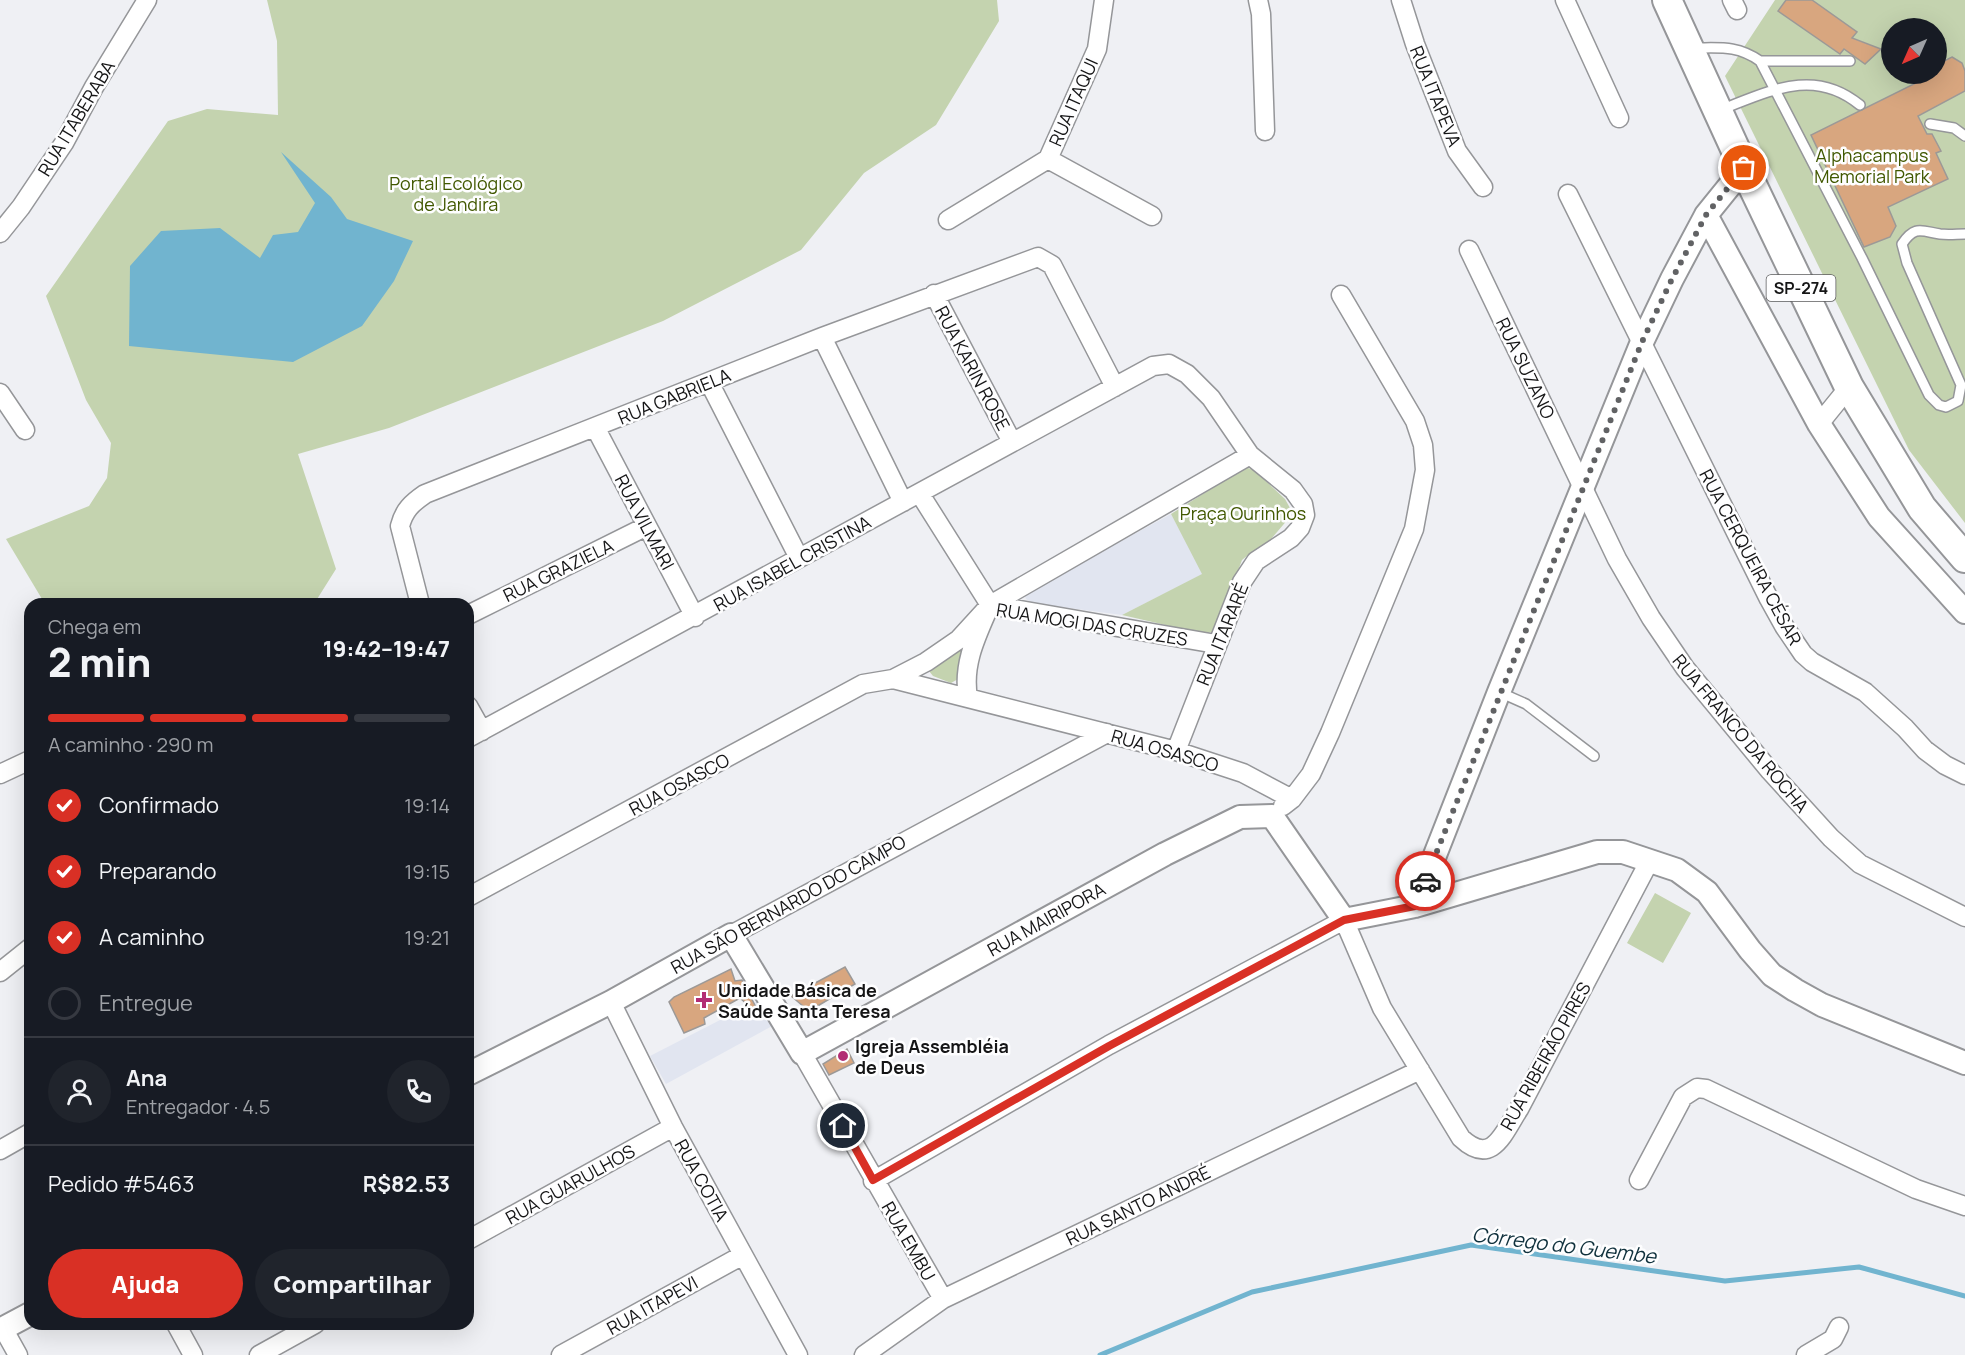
<!DOCTYPE html>
<html lang="pt">
<meta charset="utf-8">
<style>
body{margin:0;font-family:Manrope,sans-serif;background:#20242c;color:#f1f3f6;height:100vh;display:flex;flex-direction:column;font-size:22px;white-space:nowrap}
*{box-sizing:border-box;margin:0}
p{font-size:20px;color:#9ea1a6}
.icon{flex:none;width:33px;height:33px;fill:none;stroke:currentColor;stroke-width:2;stroke-linecap:round;stroke-linejoin:round}
.map{position:relative;flex:1;overflow:hidden}
.panel{position:absolute;left:24px;top:598px;width:450px;height:732px;display:flex;flex-direction:column;background:#171b24;border-radius:18px;box-shadow:0 6px 24px #0002}
.panel>*{flex:none}
.needle{width:39px;rotate:225deg}
.buttons{position:absolute;left:1881px;top:18px;display:grid;gap:12px}
.buttons a{display:grid;place-items:center;width:66px;height:66px;border-radius:50%;background:#171b24;box-shadow:0 6px 24px #0002;font-size:30px}
.pin{position:absolute;display:grid;place-items:center;width:51px;height:51px;color:#fff;margin:-26px;border:3px solid #fff;border-radius:50%;box-shadow:0 2px 6px #0007}
.courier{position:absolute;display:grid;place-items:center;width:60px;height:60px;margin:-30px;border:4px solid #d93025;border-radius:50%;background:#fff;color:#222;box-shadow:0 2px 8px #0007}
.head em{font-style:normal;font-weight:800}
.head div{display:flex;flex-direction:column-reverse}
.head{display:flex;align-items:center;justify-content:space-between;height:102px;padding:0 24px}
h1{font-size:39px;font-weight:800;line-height:45px}
.bar{display:grid;grid-template-columns:repeat(4,1fr);gap:9px 6px;align-content:center;height:72px;padding:0 24px}
.bar i{height:8px;border-radius:4px;background:#363941}
.bar .on{background:#d93025}
.bar p{grid-column:span 4}
.line{display:flex;align-items:center;gap:15px;padding:0 24px;border-top:2px solid #363941}
.line div{flex:1}
.round{display:grid;place-items:center;flex:none;width:63px;height:63px;border-radius:32px;background:#20242c}
ol{padding:0 24px;list-style:none}
li{display:flex;align-items:center;gap:18px;height:66px}
li p{margin-inline-start:auto}
li .icon{padding:6px;border-radius:50%;background:#d93025;color:#fff;stroke-width:4}
li:last-child{color:#9ea1a6}
li i{width:33px;height:33px;border:3px solid #363941;border-radius:50%}
.action{display:flex;gap:12px;margin-top:auto;padding:12px 24px}
.action a{flex:1;height:69px;border-radius:36px;background:#d93025;color:#fff;font-size:24px;font-weight:800;line-height:69px;text-align:center}
.action a+a{background:#20242c;color:#f1f3f6}
.map>svg:first-child{display:block}
.built{fill:#e1e5f0}
.green{fill:#c4d3af;fill-rule:evenodd}
.water{fill:#71b4cf}
.lines{fill:none;stroke-linecap:round;stroke-linejoin:round}
.stream{stroke:#71b4cf;stroke-width:5}
.building{fill:#d8a67f;stroke:#9c9997;stroke-width:1.5}
.service-casing{stroke:#959699;stroke-width:12}
.minor-casing{stroke:#959699;stroke-width:21}
.tertiary-casing{stroke:#959699;stroke-width:26}
.primary-casing{stroke:#959699;stroke-width:32}
.service{stroke:#fff;stroke-width:9}
.minor{stroke:#fff;stroke-width:18}
.tertiary{stroke:#fff;stroke-width:22}
.primary{stroke:#fff;stroke-width:28}
.done{stroke:#616264;stroke-width:6;stroke-dasharray:0 10.8}
.route{stroke:#d93025;stroke-width:8}
.poi-dot{fill:#b22d74;stroke:#fefeff;stroke-width:2}
.labels{text-anchor:middle;dominant-baseline:central;stroke-width:5;stroke-linejoin:round;paint-order:stroke}
.shield{fill:#fefeff;stroke:#5b5b5c;stroke-width:1.5}
.shield-label{font-size:16px;font-weight:bold;fill:#151516}
.street-label{font-size:18px;fill:#151516;stroke:#fefeff}
.park-label{font-size:18px;fill:#415800;stroke:#fefeff}
.poi-label{font-size:18px;font-weight:bold;fill:#151516;stroke:#fefeff;text-anchor:start}
.water-label{font-size:20px;font-style:italic;fill:#10313d;stroke:#fefeff}
</style>
<div class="map">
<svg width="1965" height="1355" viewBox="0 0 1965 1355">
<rect width="100%" height="100%" fill="#eff0f4"/>
<path class="built" d="M 1171,514 L 1203,574 L 1122,615 L 1032,603 L 1026,599 L 1025,596 L 1028,592 Z
M 759,1000 L 774,1025 L 666,1084 L 650,1056 Z"/>
<path class="green" d="M 267,0 L 997,0 L 999,21 L 936,125 L 864,173 L 801,250 L 663,321 L 389,428 L 298,454 L 336,569 L 314,604 L 45,604 L 6,539 L 89,506 L 107,478 L 111,443 L 86,400 L 46,296 L 168,121 L 207,109 L 278,115 L 277,41 Z
M 1775,0 L 1965,0 L 1965,523 L 1909,450 L 1725,76 ZM 1892,28 L 1936,28 L 1936,74 L 1892,74 Z
M 1246,467 L 1255,471 L 1285,499 L 1290,508 L 1289,518 L 1266,545 L 1253,551 L 1242,560 L 1218,624 L 1212,632 L 1205,634 L 1122,615 L 1202,574 L 1171,514 Z
M 963,640 L 968,643 L 960,678 L 951,683 L 933,676 L 929,671 Z
M 1655,893 L 1691,913 L 1663,963 L 1627,943 Z"/>
<path class="water" d="M 281,152 L 331,197 L 347,219 L 413,241 L 394,281 L 362,326 L 293,362 L 129,346 L 130,266 L 161,231 L 220,228 L 260,258 L 273,235 L 298,232 L 315,203 Z"/>
<g class="lines">
<path class="stream" d="M 1100,1355 L 1252,1292 L 1471,1245 L 1725,1281 L 1859,1267 L 1965,1296"/>
</g>
<path class="building" d="M 1786,0 L 1812,0 L 1857,32 L 1852,38 L 1881,49 L 1865,64 L 1844,49 L 1840,54 L 1778,11 Z
M 1952,57 L 1962,63 L 1965,71 L 1965,91 L 1918,116 L 1927,134 L 1932,134 L 1941,151 L 1936,153 L 1948,179 L 1888,207 L 1896,226 L 1890,237 L 1864,247 L 1811,135 L 1918,82 L 1913,74 L 1936,74 L 1936,65 Z
M 845,967 L 855,984 L 809,1011 L 791,996 Z
M 731,969 L 735,981 L 742,980 L 761,1017 L 740,998 L 704,1018 L 705,1024 L 684,1033 L 669,1002 L 674,997 Z
M 847,1049 L 854,1063 L 829,1075 L 823,1064 Z"/>
<g class="lines">
<g class="service-casing">
<path id="service" d="M 1694,48 C 1720,48 1737,45 1760,61 L 1862,258 L 1929,395 L 1939,405 L 1946,407 L 1958,401 L 1961,385 L 1907,263 L 1902,244 C 1915,225 1921,231 1940,234 C 1948,235 1957,234 1965,234
M 1760,61 L 1850,61
M 1720,110 C 1770,91 1814,67 1860,105
M 1930,124 L 1954,128 L 1965,136
M 1499,692 L 1526,704 L 1594,756"/>
</g>
<g class="minor-casing">
<path id="minor" d="M 1258,0 L 1261,14 L 1265,131
M 1401,0 L 1415,44 L 1457,151 L 1483,187
M 1565,0 L 1619,118
M 1732,0 L 1737,10
M 1048,159 L 1152,216
M 1568,194 L 1769,599 L 1784,626 L 1803,654 L 1812,662 L 1865,692 L 1905,728 L 1925,750 L 1945,765 L 1965,775
M 948,220 L 1048,159 L 1097,49 L 1104,0
M 0,233 L 21,207 L 64,143 L 94,87 L 147,0
M 1469,250 L 1617,559 L 1651,618 L 1685,668 L 1770,771 L 1831,838 L 1860,864 L 1965,917
M 934,294 L 1012,442
M 822,337 L 903,502
M 709,382 L 799,558
M 0,393 L 25,430
M 1819,424 L 1849,387
M 595,427 L 695,617
M 920,494 L 990,605
M 420,604 L 400,526 C 404,510 412,503 425,494 L 822,337 L 1038,257 L 1052,265 L 1115,387
M 468,615 L 647,526
M 893,679 L 926,662 L 958,640 L 990,605 L 1250,455
M 968,697 C 962,664 977,635 990,605 L 1216,644
M 468,706 L 482,731
M 468,738 L 1153,366 L 1169,364 L 1187,374 L 1211,398 L 1250,455 L 1293,490 L 1303,504 L 1305,515 L 1300,528 L 1291,538 L 1256,561 L 1242,582 L 1176,751
M 0,774 L 30,760
M 1283,806 L 1292,799 L 1311,774 L 1330,733 L 1414,529 L 1425,470 L 1423,445 L 1415,421 L 1341,295
M 468,897 L 863,684 L 893,679 L 1176,751 L 1243,773 L 1292,799
M 731,935 L 1107,733
M 0,972 L 30,948
M 611,1002 L 673,1127 L 798,1355
M 802,1053 L 943,1299
M 0,1150 L 30,1133
M 1639,1180 L 1683,1097 L 1697,1088 L 1706,1089 L 1916,1189 L 1965,1206
M 873,1181 L 1109,1045 L 1344,920 L 1382,1008 L 1461,1138 C 1492,1167 1503,1134 1519,1109 L 1650,860
M 468,1240 L 673,1127
M 176,1324 L 193,1355
M 3,1328 L 18,1355
M 259,1355 L 315,1324
M 561,1355 L 743,1255
M 864,1355 L 943,1299 L 1420,1070
M 1806,1355 L 1833,1339 L 1839,1327"/>
</g>
<g class="tertiary-casing">
<path id="tertiary" d="M 1706,215 L 1819,424 L 1879,517 L 1965,612
M 1415,906 L 1499,692 L 1642,342 L 1672,279 L 1706,215 L 1744,168
M 468,1074 L 611,1002 L 731,935 L 802,1053 L 1165,854 L 1240,817 L 1272,816 L 1344,920 L 1415,906 L 1597,852 L 1623,852 L 1677,870 L 1707,892 L 1750,950 L 1772,975 L 1795,990 L 1822,1005 L 1965,1063
M 0,1330 L 30,1314"/>
</g>
<g class="primary-casing">
<path id="primary" d="M 1667,0 L 1744,168 L 1849,387 L 1922,508 L 1965,558"/>
</g>
<use href="#service" class="service"/>
<use href="#minor" class="minor"/>
<use href="#tertiary" class="tertiary"/>
<use href="#primary" class="primary"/>
</g>
<g class="lines">
<path class="done" d="M 1425,881 L 1642,342 L 1672,279 L 1706,215 L 1744,168"/>
<path class="route" d="M 843,1126 L 873,1180 L 1109,1046 L 1344,920 L 1415,906 L 1425,881"/>
</g>
<g class="poi-dot">
<path d="M701 991h6v6h6v6h-6v6h-6v-6h-6v-6h6z"/>
<circle cx="843" cy="1056" r="6"/>
</g>
<g class="labels">
<rect class="shield" x="1766.5" y="275" width="69" height="26" rx="4.5"/>
<g class="shield-label">
<text x="1801" y="288">SP-274</text>
</g>
<g class="street-label">
<text transform="translate(1436 96) rotate(68)">RUA ITAPEVA</text>
<text transform="translate(1073 102) rotate(-66)">RUA ITAQUI</text>
<text transform="translate(76 118) rotate(-59)">RUA ITABERABA</text>
<text transform="translate(973 368) rotate(62)">RUA KARIN ROSE</text>
<text transform="translate(1526 368) rotate(64)">RUA SUZANO</text>
<text transform="translate(674 396) rotate(-22)">RUA GABRIELA</text>
<text transform="translate(645 522) rotate(62)">RUA VILMARI</text>
<text transform="translate(1751 557) rotate(62)">RUA CERQUEIRA CÉSAR</text>
<text transform="translate(792 563) rotate(-29)">RUA ISABEL CRISTINA</text>
<text transform="translate(558 570) rotate(-26)">RUA GRAZIELA</text>
<text transform="translate(1092 624) rotate(9)">RUA MOGI DAS CRUZES</text>
<text transform="translate(1222 634) rotate(-68)">RUA ITARARÉ</text>
<text transform="translate(1741 733) rotate(50)">RUA FRANCO DA ROCHA</text>
<text transform="translate(1165 750) rotate(16)">RUA OSASCO</text>
<text transform="translate(679 784) rotate(-28)">RUA OSASCO</text>
<text transform="translate(788 904) rotate(-29)">RUA SÃO BERNARDO DO CAMPO</text>
<text transform="translate(1046 919) rotate(-29)">RUA MAIRIPORA</text>
<text transform="translate(1545 1056) rotate(-61)">RUA RIBEIRÃO PIRES</text>
<text transform="translate(702 1180) rotate(61)">RUA COTIA</text>
<text transform="translate(570 1184) rotate(-29)">RUA GUARULHOS</text>
<text transform="translate(1138 1205) rotate(-26)">RUA SANTO ANDRÉ</text>
<text transform="translate(909 1241) rotate(60)">RUA EMBU</text>
<text transform="translate(652 1305) rotate(-29)">RUA ITAPEVI</text>
</g>
<g class="park-label">
<text x="1872" y="155">Alphacampus<tspan x="1872" dy="21">Memorial Park</tspan></text>
<text x="456" y="183">Portal Ecológico<tspan x="456" dy="21">de Jandira</tspan></text>
<text x="1243" y="513">Praça Ourinhos</text>
</g>
<g class="poi-label">
<text x="718" y="990">Unidade Básica de<tspan x="718" dy="21">Saúde Santa Teresa</tspan></text>
<text x="855" y="1046">Igreja Assembléia<tspan x="855" dy="21">de Deus</tspan></text>
</g>
<g class="water-label">
<text transform="translate(1564 1245) rotate(7)">Córrego do Guembe</text>
</g>
</g>
</svg>
<div class="buttons">
<a><svg class="needle" viewBox="-14 -14 28 28"><path d="M0-13l5 13h-10z" fill="#e53935"/><path d="M0 13l5-13h-10z" fill="#9ea1a6"/></svg></a>
</div>
<div class="pin" style="left:1744px;top:168px;background:#ea580c"><svg class="icon" aria-label="bag" viewBox="0 0 24 24"><path d="M5 8h14l-1 12H6zM9 8a3 3 0 0 1 6 0"/></svg></div>
<div class="pin" style="left:843px;top:1126px;background:#1f2937"><svg class="icon" aria-label="home" viewBox="0 0 24 24"><path d="M3 11l9-7 9 7M6 9v11h12V9"/></svg></div>
<div class="courier" style="left:1425px;top:881px"><svg class="icon" aria-label="car" viewBox="0 0 24 24"><path d="M5 17H2v-5l4-1 3-4h7l3 4 3 1v5h-3M9 17h6M6 11h13"/><circle cx="7" cy="17" r="2"/><circle cx="17" cy="17" r="2"/></svg></div>
<section class="panel">
<div class="head"><div><h1>2 min</h1><p>Chega em</p></div><em>19:42–19:47</em></div>
<div class="bar"><i class="on"></i><i class="on"></i><i class="on"></i><i></i><p>A caminho · 290 m</p></div>
<ol>
<li><svg class="icon" aria-label="check" viewBox="0 0 24 24"><path d="M5 12l5 5 9-10"/></svg>Confirmado<p>19:14</p></li>
<li><svg class="icon" aria-label="check" viewBox="0 0 24 24"><path d="M5 12l5 5 9-10"/></svg>Preparando<p>19:15</p></li>
<li><svg class="icon" aria-label="check" viewBox="0 0 24 24"><path d="M5 12l5 5 9-10"/></svg>A caminho<p>19:21</p></li>
<li><i></i>Entregue</li>
</ol>
<div class="line" style="height:108px"><a class="round"><svg class="icon" aria-label="person" viewBox="0 0 24 24"><circle cx="12" cy="8" r="4"/><path d="M4 21q1-7 8-7t8 7"/></svg></a><div><b>Ana</b><p>Entregador · 4.5</p></div><a class="round"><svg class="icon" aria-label="phone" viewBox="0 0 24 24"><path d="M5 4h4l2 5-3 2q2 4 5 5l2-3 5 2v4C11 20 4 13 5 4z"/></svg></a></div>
<div class="line" style="height:78px"><div>Pedido #5463</div><b>R$82.53</b></div>
<div class="action"><a>Ajuda</a><a>Compartilhar</a></div>
</section>
</div>
